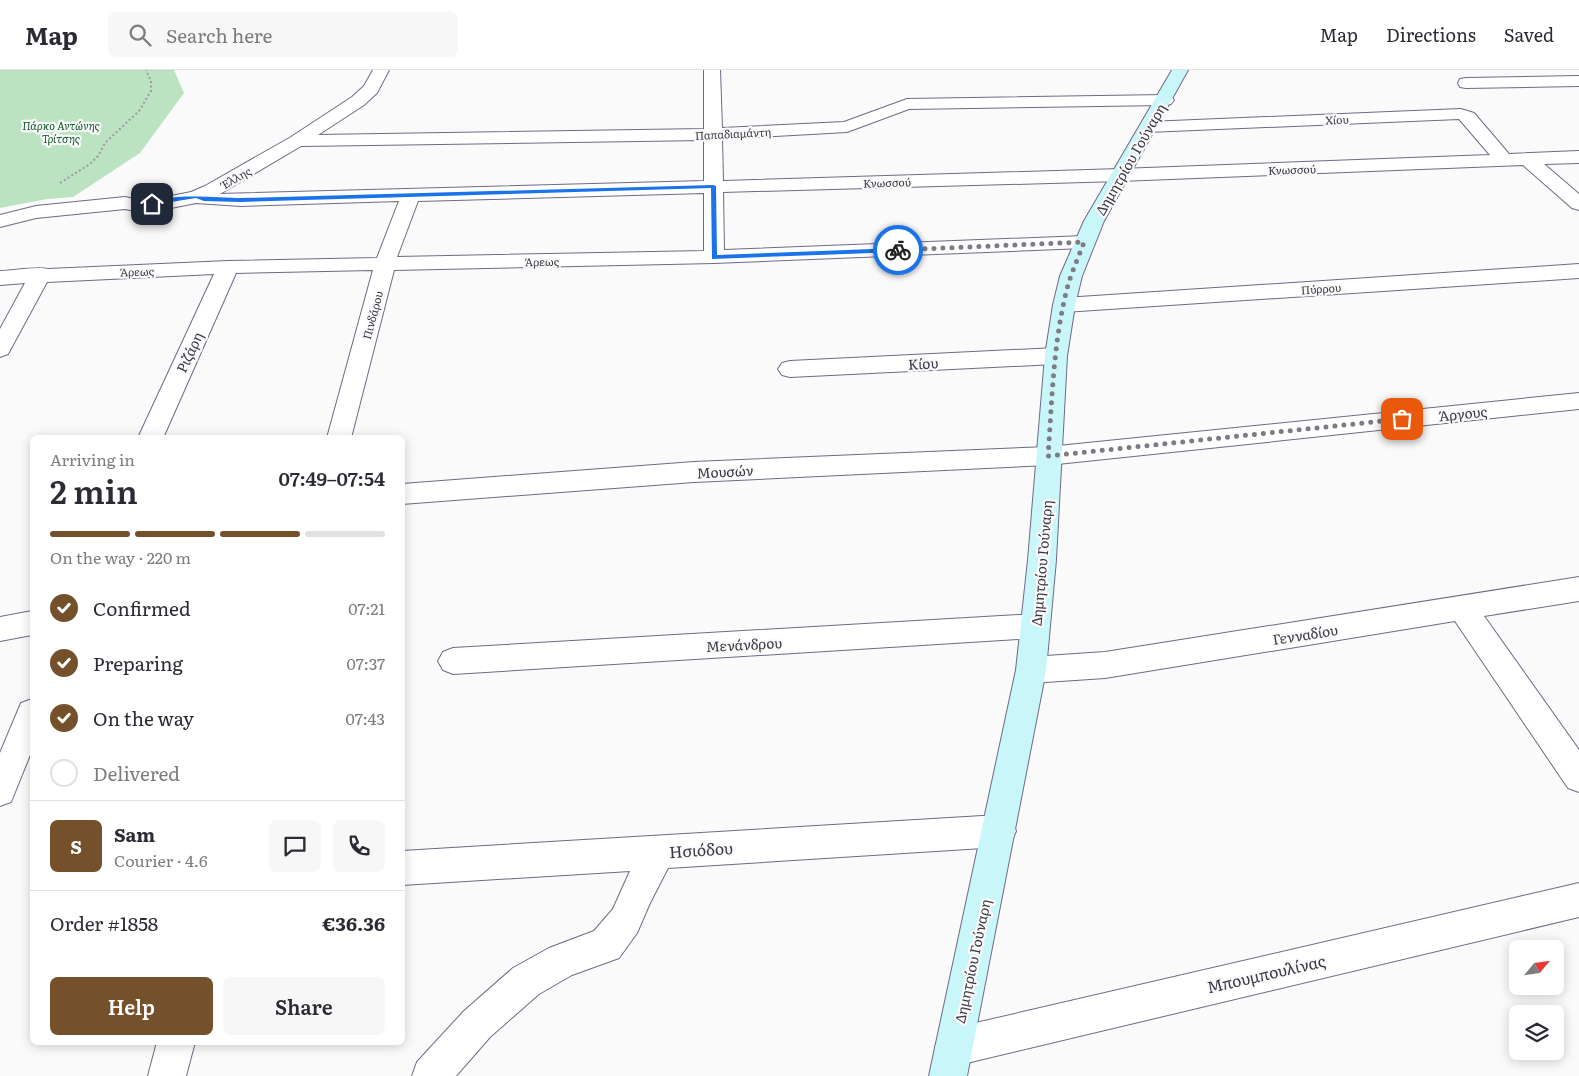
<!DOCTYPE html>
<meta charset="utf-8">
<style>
body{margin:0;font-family:Literata,serif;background:#f7f7f7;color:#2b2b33;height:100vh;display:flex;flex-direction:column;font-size:19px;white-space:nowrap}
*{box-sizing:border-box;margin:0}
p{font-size:16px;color:#7c7c81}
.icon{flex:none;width:28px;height:28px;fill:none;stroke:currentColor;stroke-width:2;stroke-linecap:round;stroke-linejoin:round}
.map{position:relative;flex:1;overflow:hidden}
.details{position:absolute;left:30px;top:365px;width:375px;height:610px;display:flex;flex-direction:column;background:#fff;border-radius:8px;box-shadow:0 2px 12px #0003}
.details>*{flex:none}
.needle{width:32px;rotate:61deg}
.buttons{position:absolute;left:1509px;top:870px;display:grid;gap:10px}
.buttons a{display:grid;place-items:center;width:55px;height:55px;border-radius:8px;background:#fff;box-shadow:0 2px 12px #0003;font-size:25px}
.pin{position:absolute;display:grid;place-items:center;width:42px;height:42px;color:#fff;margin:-21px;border-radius:10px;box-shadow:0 2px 8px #0006}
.courier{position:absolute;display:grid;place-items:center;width:50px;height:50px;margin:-25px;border:4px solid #1a73e8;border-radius:50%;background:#fff;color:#222;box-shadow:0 1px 6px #0007}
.headline em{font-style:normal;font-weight:600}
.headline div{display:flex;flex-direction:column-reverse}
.headline{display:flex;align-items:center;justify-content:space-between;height:85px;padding:0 20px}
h1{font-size:32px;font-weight:600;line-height:38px}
.bar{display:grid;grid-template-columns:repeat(4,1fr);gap:8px 5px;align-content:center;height:60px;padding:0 20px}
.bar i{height:6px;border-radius:4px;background:#e1e1e2}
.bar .selected{background:#75512b}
.bar p{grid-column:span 4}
.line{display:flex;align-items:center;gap:12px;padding:0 20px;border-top:1px solid #e1e1e2}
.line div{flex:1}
.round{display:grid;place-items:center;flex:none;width:52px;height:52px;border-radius:8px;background:#f7f7f7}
ol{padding:0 20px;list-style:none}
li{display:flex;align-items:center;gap:15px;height:55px}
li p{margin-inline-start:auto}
li .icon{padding:5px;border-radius:50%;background:#75512b;color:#fff;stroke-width:4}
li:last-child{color:#7c7c81}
li i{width:28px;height:28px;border:2px solid #e1e1e2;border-radius:50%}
.cta{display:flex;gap:10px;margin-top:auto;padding:10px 20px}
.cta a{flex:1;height:58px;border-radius:8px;background:#75512b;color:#fff;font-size:20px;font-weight:600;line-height:58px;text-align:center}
.cta a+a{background:#f7f7f7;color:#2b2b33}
header{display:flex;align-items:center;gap:30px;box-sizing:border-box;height:70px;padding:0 25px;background:#fff;border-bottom:1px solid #e1e1e2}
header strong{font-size:24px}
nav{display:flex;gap:28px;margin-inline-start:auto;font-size:18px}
.search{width:350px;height:45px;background:#f7f7f7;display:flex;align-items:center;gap:12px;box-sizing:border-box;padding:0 18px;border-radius:8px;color:#7c7c81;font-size:19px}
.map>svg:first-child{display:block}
.green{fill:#bbe3c1}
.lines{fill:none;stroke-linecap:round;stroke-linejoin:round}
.street-casing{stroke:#6e6a84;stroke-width:2}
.secondary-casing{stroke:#6e6a84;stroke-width:2}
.path{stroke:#9b9aa0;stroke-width:2;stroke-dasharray:2 2.5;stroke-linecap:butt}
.street{fill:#fff;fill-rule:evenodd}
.secondary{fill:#c8f6f9;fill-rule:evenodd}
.route{fill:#1a73e8}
.done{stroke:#7d7c84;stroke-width:5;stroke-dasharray:0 9}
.labels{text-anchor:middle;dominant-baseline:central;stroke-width:4.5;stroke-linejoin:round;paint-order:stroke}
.far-street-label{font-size:11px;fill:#3a3844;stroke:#fafafa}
.far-park-label{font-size:11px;font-style:italic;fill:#105928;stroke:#fafafa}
.street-label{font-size:14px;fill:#3a3844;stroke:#fafafa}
.near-street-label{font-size:16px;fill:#3a3844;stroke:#fafafa}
</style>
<header>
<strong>Map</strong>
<div class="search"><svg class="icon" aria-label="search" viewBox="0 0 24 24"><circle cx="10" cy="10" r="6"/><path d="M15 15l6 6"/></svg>Search here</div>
<nav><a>Map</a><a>Directions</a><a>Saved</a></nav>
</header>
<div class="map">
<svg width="1579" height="1006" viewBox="0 0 1579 1006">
<rect width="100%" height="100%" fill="#fafafa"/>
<path class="green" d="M 0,0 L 174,0 L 184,23 L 140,83 L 73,127 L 47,129 L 0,138 Z"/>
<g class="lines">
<g class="street-casing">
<path id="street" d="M 373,0 L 389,0 L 377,23 L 364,35 L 318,65 L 704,59 L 704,0 L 720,0 L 722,58 L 844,52 L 907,29 L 1165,25 L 1171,26 L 1174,30 L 1171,34 L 1165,35 L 909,39 L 847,62 L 722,69 L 723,111 L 1120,99 L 1490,85 L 1459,49 L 1148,62 L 1142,61 L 1139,57 L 1142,53 L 1148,52 L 1461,39 L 1474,43 L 1509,84 L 1579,81 L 1579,93 L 1544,94 L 1579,124 L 1579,140 L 1572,138 L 1523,95 L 1120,111 L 723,122 L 724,180 L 1084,166 L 1091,168 L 1094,172 L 1091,176 L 1084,178 L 714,193 L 394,200 L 351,368 L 327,368 L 373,200 L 236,203 L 163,368 L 138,368 L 214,204 L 47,212 L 8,284 L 0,287 L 0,259 L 25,213 L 0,215 L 0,201 C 12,201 37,196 48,199 L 228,191 L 377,188 L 399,131 L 241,136 L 196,133 L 171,138 L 135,141 L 125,139 L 36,148 L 0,157 L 0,145 L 36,136 L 125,127 L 135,129 L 171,126 L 191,122 L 205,116 L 291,67 L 352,27 L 364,16 ZM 704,70 L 704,111 L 220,124 L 301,76 ZM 704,123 L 704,181 L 397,187 L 418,131 Z
M 1579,6 L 1579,16 L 1466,18 L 1460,17 L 1458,13 L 1460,9 L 1466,8 Z
M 1579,194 L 1579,208 L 1064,242 L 1056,240 L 1053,235 L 1056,230 L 1064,228 Z
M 1056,278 L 1064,281 L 1067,286 L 1064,291 L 1056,294 L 790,307 L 782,305 L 778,299 L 782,293 L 790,291 Z
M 1579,323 L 1579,339 L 1048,395 L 694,412 L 402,434 L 402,414 L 694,392 L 1048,377 Z
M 1579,507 L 1579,531 L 1484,546 L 1579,680 L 1579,722 L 1568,718 L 1455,551 L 1105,608 L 1031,613 L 1021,609 L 1016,600 L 1021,591 L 1031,587 L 1105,582 Z
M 32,541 L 32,565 L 0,571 L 0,547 Z
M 1036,544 L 1046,547 L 1050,556 L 1046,565 L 1036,568 L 453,604 L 443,600 L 438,591 L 443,582 L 453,578 Z
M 32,629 L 32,680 L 11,732 L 0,736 L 0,683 L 21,633 Z
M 999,745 L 1011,749 L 1016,761 L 1011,773 L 999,777 L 668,798 L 650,833 L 637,863 L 619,888 L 572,905 L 539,924 L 490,967 L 456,1006 L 412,1006 L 417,992 L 464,941 L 513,898 L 549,878 L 594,861 L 613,839 L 630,801 L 402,815 L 402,781 Z
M 1579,813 L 1579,847 L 954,996 L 941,990 L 935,977 L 941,964 L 954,958 Z
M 157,972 L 195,972 L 186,1006 L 148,1006 Z"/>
</g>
<g class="secondary-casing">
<path id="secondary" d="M 1172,0 L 1188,0 L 1104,151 L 1082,206 L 1075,235 L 1067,286 L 1056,490 L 1046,600 L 967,1006 L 929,1006 L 1016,600 L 1028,490 L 1045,286 L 1053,235 L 1060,206 L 1084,151 Z"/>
</g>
<path class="path" d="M 60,113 L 90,94 L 98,86 L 105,73 L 139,41 L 151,21 L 151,11 L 146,0"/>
<use href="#street" class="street"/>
<use href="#secondary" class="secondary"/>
</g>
<path class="route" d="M 713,115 L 716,116 L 717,185 L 898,178 L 902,180 L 898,182 L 712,189 L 711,118 L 241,132 L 204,131 L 196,128 L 152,135 L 149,134 C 170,122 217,128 241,128 Z"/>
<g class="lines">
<path class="done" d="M 898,180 L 1084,172 C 1078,189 1070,205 1066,223 C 1053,276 1052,332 1048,386 L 1402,349"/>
</g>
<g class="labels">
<g class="far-street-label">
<text transform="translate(1337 49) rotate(-2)">Χίου</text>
<text transform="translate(733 63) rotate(-3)">Παπαδιαμάντη</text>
<text transform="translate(1292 99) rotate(-2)">Κνωσσού</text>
<text transform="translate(236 107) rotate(-30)">Έλλης</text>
<text transform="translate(887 112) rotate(-2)">Κνωσσού</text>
<text transform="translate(542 191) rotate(-1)">Άρεως</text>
<text transform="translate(137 201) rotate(-2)">Άρεως</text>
<text transform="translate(1321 218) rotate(-4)">Πύρρου</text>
<text transform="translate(372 245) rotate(-75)">Πινδάρου</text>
</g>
<g class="far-park-label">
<text x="61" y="55">Πάρκο Αντώνης<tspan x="61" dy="13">Τρίτσης</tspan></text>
</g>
<g class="street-label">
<text transform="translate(1130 89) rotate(-60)">Δημητρίου Γούναρη</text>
<text transform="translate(189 282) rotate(-65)">Ριζάρη</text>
<text transform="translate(923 293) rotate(-3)">Κίου</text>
<text transform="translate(1463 343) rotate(-6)">Άργους</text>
<text transform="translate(725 401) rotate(-3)">Μουσών</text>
<text transform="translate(1041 493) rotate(-85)">Δημητρίου Γούναρη</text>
<text transform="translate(1305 564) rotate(-9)">Γενναδίου</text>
<text transform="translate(744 574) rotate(-3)">Μενάνδρου</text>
<text transform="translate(972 891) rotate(-78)">Δημητρίου Γούναρη</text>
</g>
<g class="near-street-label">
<text transform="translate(701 779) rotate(-4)">Ησιόδου</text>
<text transform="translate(1266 903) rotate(-13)">Μπουμπουλίνας</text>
</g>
</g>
</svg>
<div class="buttons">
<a><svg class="needle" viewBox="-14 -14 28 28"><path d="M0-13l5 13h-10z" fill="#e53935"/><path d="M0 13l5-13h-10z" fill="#7c7c81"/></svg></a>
<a><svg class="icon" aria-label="layers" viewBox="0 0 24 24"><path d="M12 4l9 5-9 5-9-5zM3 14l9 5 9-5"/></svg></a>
</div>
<div class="pin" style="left:1402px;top:349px;background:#ea580c"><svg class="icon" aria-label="bag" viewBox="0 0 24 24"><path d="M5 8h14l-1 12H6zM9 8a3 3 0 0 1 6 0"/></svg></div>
<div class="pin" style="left:152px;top:134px;background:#1f2937"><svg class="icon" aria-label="home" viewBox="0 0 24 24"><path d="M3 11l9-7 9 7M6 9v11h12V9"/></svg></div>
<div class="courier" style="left:898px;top:180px"><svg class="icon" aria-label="bike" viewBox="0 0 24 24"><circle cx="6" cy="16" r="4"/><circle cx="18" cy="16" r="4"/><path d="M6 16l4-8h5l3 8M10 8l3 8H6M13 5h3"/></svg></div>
<section class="details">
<div class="headline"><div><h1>2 min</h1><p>Arriving in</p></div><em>07:49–07:54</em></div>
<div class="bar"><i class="selected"></i><i class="selected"></i><i class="selected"></i><i></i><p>On the way · 220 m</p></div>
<ol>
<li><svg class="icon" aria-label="check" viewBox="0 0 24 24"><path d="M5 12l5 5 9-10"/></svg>Confirmed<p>07:21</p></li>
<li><svg class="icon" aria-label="check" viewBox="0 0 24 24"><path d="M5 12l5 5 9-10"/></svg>Preparing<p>07:37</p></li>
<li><svg class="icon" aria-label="check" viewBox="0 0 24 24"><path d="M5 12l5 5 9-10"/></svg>On the way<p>07:43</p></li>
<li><i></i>Delivered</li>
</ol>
<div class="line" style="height:90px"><b class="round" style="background:#75512b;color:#fff">S</b><div><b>Sam</b><p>Courier · 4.6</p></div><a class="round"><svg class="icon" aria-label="chat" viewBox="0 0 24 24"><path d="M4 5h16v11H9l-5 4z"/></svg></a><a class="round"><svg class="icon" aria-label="phone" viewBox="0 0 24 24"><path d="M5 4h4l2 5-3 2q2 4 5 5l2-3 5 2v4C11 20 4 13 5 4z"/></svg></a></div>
<div class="line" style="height:65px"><div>Order #1858</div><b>€36.36</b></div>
<div class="cta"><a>Help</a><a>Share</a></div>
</section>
</div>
